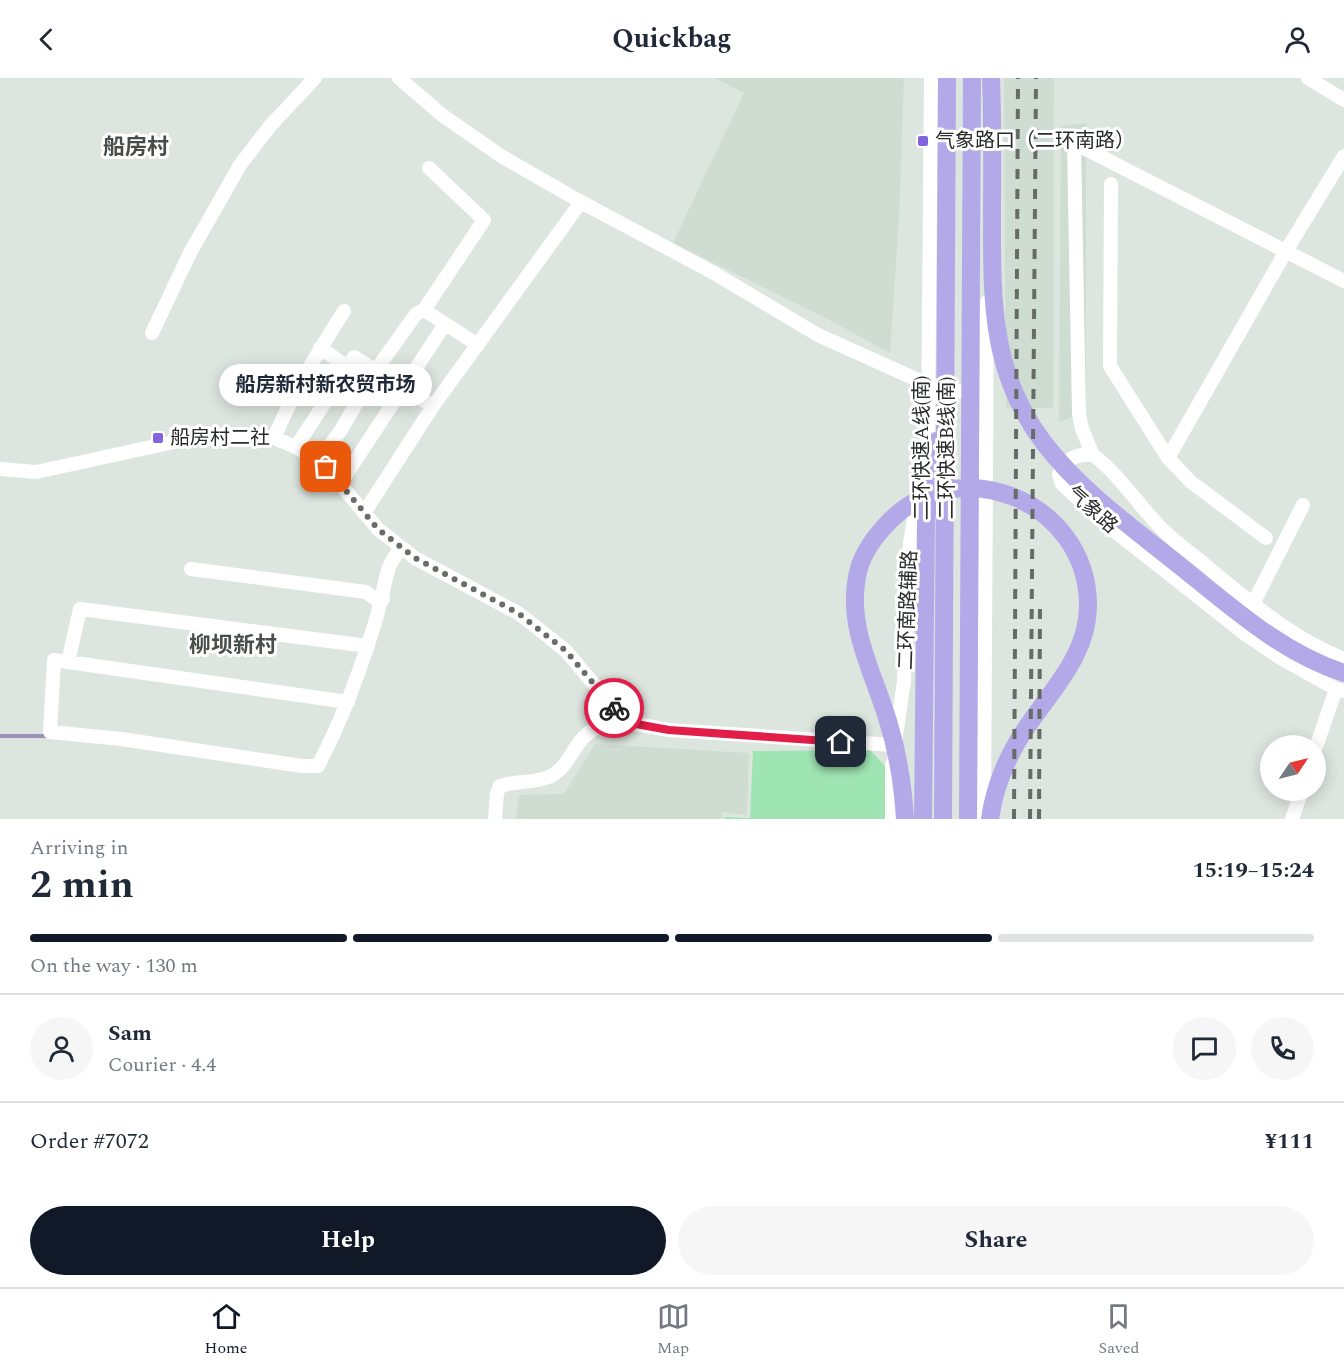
<!DOCTYPE html>
<meta charset="utf-8">
<style>
body{margin:0;font-family:Spectral,"Noto Sans SC",serif;background:#f6f6f7;color:#1f2937;height:100vh;display:flex;flex-direction:column;font-size:22px;white-space:nowrap}
*{box-sizing:border-box;margin:0}
p{font-size:20px;color:#747a83}
.icon{flex:none;width:33px;height:33px;fill:none;stroke:currentColor;stroke-width:2;stroke-linecap:round;stroke-linejoin:round}
.map{position:relative;height:741px;overflow:hidden}
.panel{display:flex;flex-direction:column;background:#fff;flex:1}
.panel>*{flex:none}
.needle{width:39px;rotate:55deg}
.controls{position:absolute;left:1260px;top:657px;display:grid;gap:12px}
.controls a{display:grid;place-items:center;width:66px;height:66px;border-radius:50%;background:#fff;box-shadow:0 3px 15px #0003;font-size:30px}
.pin{position:absolute;display:grid;place-items:center;width:51px;height:51px;color:#fff;margin:-26px;border-radius:12px;box-shadow:0 3px 9px #0006}
.courier{position:absolute;display:grid;place-items:center;width:60px;height:60px;margin:-30px;border:4px solid #e11d48;border-radius:50%;background:#fff;color:#222;box-shadow:0 2px 8px #0007}
.bubble{position:absolute;height:42px;border-radius:21px;background:#fff;box-shadow:0 3px 15px #0003;font-size:20px;font-weight:700;line-height:42px;text-align:center}
.summary em{font-style:normal;font-weight:700}
.summary div{display:flex;flex-direction:column-reverse}
.summary{display:flex;align-items:center;justify-content:space-between;height:102px;padding:0 30px}
h1{font-size:39px;font-weight:700;line-height:45px}
.bar{display:grid;grid-template-columns:repeat(4,1fr);gap:9px 6px;align-content:center;height:72px;padding:0 30px}
.bar i{height:8px;border-radius:4px;background:#e0e1e3}
.bar .current{background:#111827}
.bar p{grid-column:span 4}
.line{display:flex;align-items:center;gap:15px;padding:0 30px;border-top:2px solid #e0e1e3}
.line div{flex:1}
.round{display:grid;place-items:center;flex:none;width:63px;height:63px;border-radius:32px;background:#f6f6f7}
.primary-button{display:flex;gap:12px;margin-top:auto;padding:12px 30px}
.primary-button a{flex:1;height:69px;border-radius:36px;background:#111827;color:#fff;font-size:24px;font-weight:700;line-height:69px;text-align:center}
.primary-button a+a{background:#f6f6f7;color:#1f2937}
header{display:flex;justify-content:space-between;align-items:center;height:78px;padding:0 30px;background:#fff;font-size:27px;font-weight:700}
.menu{display:flex;justify-content:space-around;align-items:center;height:84px;border-top:2px solid #e0e1e3;background:#fff;font-size:16px;color:#747a83}
.menu a{display:grid;justify-items:center;gap:3px}
.menu .current{color:#111827}
.map>svg:first-child{display:block}
.built{fill:#cedcd1}
.green{fill:#9fe5b3}
.lines{fill:none;stroke-linecap:round;stroke-linejoin:round}
.stream{stroke:#9893b7;stroke-width:4}
.minor{stroke:#fff;stroke-width:14}
.highway{stroke:#b4a9e8;stroke-width:18}
.rail{stroke:#676b68;stroke-width:4;stroke-dasharray:10 10;stroke-linecap:butt}
.done{stroke:#686d69;stroke-width:6;stroke-dasharray:0 10.8}
.route{stroke:#e11d48;stroke-width:8}
.poi-dot{fill:#8463de;stroke:#fff;stroke-width:2}
.labels{text-anchor:middle;dominant-baseline:central;stroke-width:6;stroke-linejoin:round;paint-order:stroke}
.poi-label{font-size:20px;fill:#292c2a;stroke:#fff;text-anchor:start}
.street-label{font-size:20px;fill:#292c2a;stroke:#fff}
.quarter-label{font-size:22px;font-weight:bold;fill:#474e49;stroke:#fff}
</style>
<header><svg class="icon" aria-label="back" viewBox="0 0 24 24"><path d="M15 5l-7 7 7 7"/></svg>Quickbag<svg class="icon" aria-label="person" viewBox="0 0 24 24"><circle cx="12" cy="8" r="4"/><path d="M4 21q1-7 8-7t8 7"/></svg></header>
<div class="map">
<svg width="1344" height="741" viewBox="0 0 1344 741">
<rect width="100%" height="100%" fill="#dde5df"/>
<path class="built" d="M 715,0 L 904,0 L 899,139 L 890,275 L 826,240 L 673,165 L 744,15 Z
M 1004,0 L 1054,0 L 1053,330 L 1006,330 Z
M 1086,45 L 1086,334 L 1059,344 L 1061,48 Z
M 595,666 L 749,675 L 747,737 L 722,734 L 721,741 L 516,741 L 519,717 L 564,716 Z"/>
<path class="green" d="M 870,672 L 888,691 L 887,741 L 725,741 L 725,739 L 750,740 L 753,673 Z"/>
<g class="lines">
<path class="stream" d="M 0,658 L 48,658"/>
<path class="minor" d="M 399,0 L 442,37 L 501,78 L 581,124 L 714,195 L 818,257 L 929,307 L 949,312 L 967,314
M 1308,0 L 1344,22
M 1111,106 L 1110,288 L 1168,380 L 1191,404 L 1266,460
M 424,232 L 478,267
M 152,255 L 190,175 L 240,87 L 270,48 L 315,0
M 320,270 L 348,289 L 354,279 L 433,328
M 274,360 C 293,315 318,274 344,233
M 296,369 L 348,289
M 1093,377 L 1082,351 L 1079,336 L 1074,65 L 1344,203
M 1168,380 L 1286,173 L 1344,78
M 318,384 L 341,352 L 376,292 L 416,236 L 424,232 L 484,142 L 429,90
M 0,391 L 36,394 L 211,356 L 274,360 L 296,369 L 326,389 L 378,451 L 415,480 L 518,535 L 545,556 L 566,573 L 619,636 L 636,646 L 669,652 L 894,667
M 340,406 L 445,246
M 364,435 L 433,328 L 581,124
M 191,491 L 366,514 L 374,520 L 383,521
M 1253,526 L 1303,427
M 1344,581 C 1293,561 1253,526 1211,492 C 1195,478 1177,466 1162,451 C 1138,427 1120,397 1093,377 C 1077,375 1065,381 1059,396 L 1062,406 L 1098,440 L 1245,556 L 1282,581 L 1336,611 L 1344,613
M 68,584 L 80,531 L 368,568
M 348,624 L 54,582 L 50,654 L 121,661 L 302,688 L 318,688 C 341,644 358,599 373,551 C 380,531 383,509 389,489 C 392,482 397,475 401,469
M 895,664 L 904,603 L 910,465 L 928,355 L 931,0
M 1316,669 L 1336,611
M 892,686 L 892,741
M 495,741 L 497,715 L 500,708 C 517,702 534,706 551,698 C 567,690 572,671 584,659 C 594,648 609,645 619,636
M 984,741 L 987,224
M 1292,741 L 1302,712"/>
<path class="highway" d="M 991,0 C 993,48 992,97 992,145 C 992,227 992,297 1044,365 C 1080,412 1129,447 1175,484 C 1227,525 1279,574 1344,595
M 905,741 C 903,708 898,675 888,643 C 874,596 847,550 857,499 C 860,480 872,462 885,448 C 955,369 1087,422 1088,526 C 1089,580 1045,618 1019,661 C 1004,686 994,712 990,741
M 923,741 L 926,441 L 936,363
M 943,741 L 947,0
M 968,741 L 972,0"/>
<path class="rail" d="M 1014,741 L 1018,0
M 1030,741 L 1036,0
M 1039,741 L 1040,525"/>
</g>
<g class="lines">
<path class="done" d="M 326,389 L 378,451 L 415,480 L 518,535 L 566,573 L 614,630"/>
<path class="route" d="M 614,630 L 636,646 L 669,652 L 841,664"/>
</g>
<g class="poi-dot">
<rect x="917" y="57" width="12" height="12" rx="3"/>
<rect x="152" y="354" width="12" height="12" rx="3"/>
</g>
<g class="labels">
<g class="poi-label">
<text x="935" y="63">气象路口（二环南路）</text>
<text x="170" y="360">船房村二社</text>
</g>
<g class="street-label">
<text transform="translate(922 370) rotate(-90)">二环快速A线(南)</text>
<text transform="translate(947 370) rotate(-90)">二环快速B线(南)</text>
<text transform="translate(1092 432) rotate(41)">气象路</text>
<text transform="translate(908 532) rotate(-88)">二环南路辅路</text>
</g>
<g class="quarter-label">
<text x="136" y="69">船房村</text>
<text x="233" y="567">柳坝新村</text>
</g>
</g>
</svg>
<div class="controls">
<a><svg class="needle" viewBox="-14 -14 28 28"><path d="M0-13l5 13h-10z" fill="#e53935"/><path d="M0 13l5-13h-10z" fill="#747a83"/></svg></a>
</div>
<div class="pin" style="left:326px;top:389px;background:#ea580c"><svg class="icon" aria-label="bag" viewBox="0 0 24 24"><path d="M5 8h14l-1 12H6zM9 8a3 3 0 0 1 6 0"/></svg></div>
<div class="pin" style="left:841px;top:664px;background:#1f2937"><svg class="icon" aria-label="home" viewBox="0 0 24 24"><path d="M3 11l9-7 9 7M6 9v11h12V9"/></svg></div>
<div class="courier" style="left:614px;top:630px"><svg class="icon" aria-label="bike" viewBox="0 0 24 24"><circle cx="6" cy="16" r="4"/><circle cx="18" cy="16" r="4"/><path d="M6 16l4-8h5l3 8M10 8l3 8H6M13 5h3"/></svg></div>
<div class="bubble" style="left:219px;top:286px;width:213px">船房新村新农贸市场</div>
</div>
<section class="panel">
<div class="summary"><div><h1>2 min</h1><p>Arriving in</p></div><em>15:19–15:24</em></div>
<div class="bar"><i class="current"></i><i class="current"></i><i class="current"></i><i></i><p>On the way · 130 m</p></div>
<div class="line" style="height:108px"><a class="round"><svg class="icon" aria-label="person" viewBox="0 0 24 24"><circle cx="12" cy="8" r="4"/><path d="M4 21q1-7 8-7t8 7"/></svg></a><div><b>Sam</b><p>Courier · 4.4</p></div><a class="round"><svg class="icon" aria-label="chat" viewBox="0 0 24 24"><path d="M4 5h16v11H9l-5 4z"/></svg></a><a class="round"><svg class="icon" aria-label="phone" viewBox="0 0 24 24"><path d="M5 4h4l2 5-3 2q2 4 5 5l2-3 5 2v4C11 20 4 13 5 4z"/></svg></a></div>
<div class="line" style="height:78px"><div>Order #7072</div><b>¥111</b></div>
<div class="primary-button"><a>Help</a><a>Share</a></div>
</section>
<nav class="menu">
<a class="current"><svg class="icon" aria-label="home" viewBox="0 0 24 24"><path d="M3 11l9-7 9 7M6 9v11h12V9"/></svg>Home</a>
<a><svg class="icon" aria-label="map" viewBox="0 0 24 24"><path d="M3 6l6-2 6 2 6-2v14l-6 2-6-2-6 2zM9 4v14M15 6v14"/></svg>Map</a>
<a><svg class="icon" aria-label="saved" viewBox="0 0 24 24"><path d="M7 4h10v16l-5-4-5 4z"/></svg>Saved</a>
</nav>
